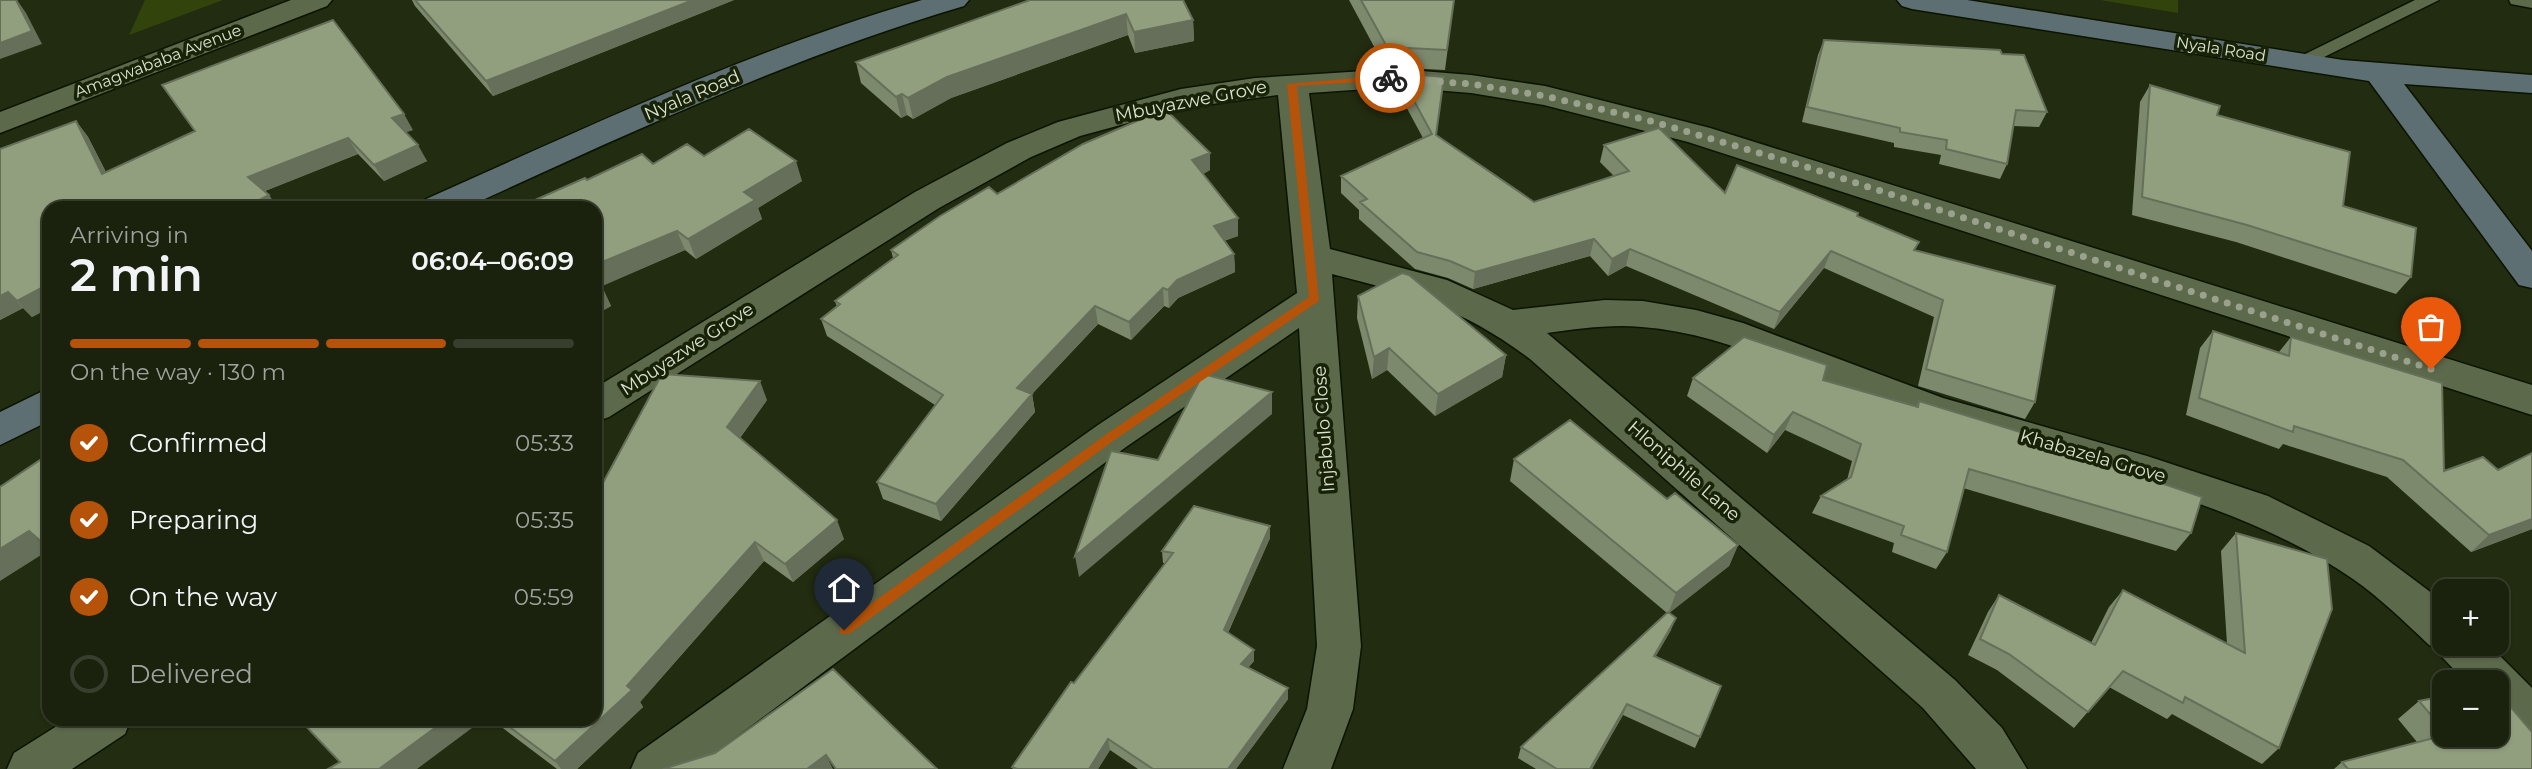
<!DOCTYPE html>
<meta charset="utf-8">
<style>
body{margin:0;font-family:Montserrat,sans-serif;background:#232915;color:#f1f3f6;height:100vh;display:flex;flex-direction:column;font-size:26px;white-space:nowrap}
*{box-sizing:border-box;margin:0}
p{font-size:23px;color:#9fa39d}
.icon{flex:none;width:38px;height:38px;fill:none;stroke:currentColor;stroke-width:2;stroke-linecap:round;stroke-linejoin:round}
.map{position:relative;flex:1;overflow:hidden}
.panel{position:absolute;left:42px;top:201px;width:560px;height:525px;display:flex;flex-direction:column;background:#1a210c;border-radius:21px;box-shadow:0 2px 5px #0004,0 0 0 2px #383e2d}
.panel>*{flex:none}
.controls{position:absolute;left:2432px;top:579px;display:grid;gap:14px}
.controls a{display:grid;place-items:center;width:77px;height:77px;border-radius:14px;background:#1a210c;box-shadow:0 2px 5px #0004,0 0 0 2px #383e2d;font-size:35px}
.pin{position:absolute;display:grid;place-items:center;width:60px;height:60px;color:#fff;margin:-72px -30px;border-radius:50% 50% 50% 0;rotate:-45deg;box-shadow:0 0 7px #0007}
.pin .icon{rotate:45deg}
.courier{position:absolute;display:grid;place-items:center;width:70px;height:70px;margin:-35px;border:5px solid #b45309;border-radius:50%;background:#fff;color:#222;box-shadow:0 2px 9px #0007}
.overview em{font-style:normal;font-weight:600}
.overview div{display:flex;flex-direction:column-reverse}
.overview{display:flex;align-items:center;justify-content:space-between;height:119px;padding:0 28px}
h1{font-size:46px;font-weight:600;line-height:52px}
.bar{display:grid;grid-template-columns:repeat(4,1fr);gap:10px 7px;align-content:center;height:84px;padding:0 28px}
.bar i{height:9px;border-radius:5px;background:#383e2d}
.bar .on{background:#b45309}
.bar p{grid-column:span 4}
ol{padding:0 28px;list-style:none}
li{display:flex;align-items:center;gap:21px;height:77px}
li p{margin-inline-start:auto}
li .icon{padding:7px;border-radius:50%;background:#b45309;color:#fff;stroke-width:4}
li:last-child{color:#9fa39d}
li i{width:38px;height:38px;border:4px solid #383e2d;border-radius:50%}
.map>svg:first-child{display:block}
.green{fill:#32440b}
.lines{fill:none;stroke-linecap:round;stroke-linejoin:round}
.lane-casing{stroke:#0b1400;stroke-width:3}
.street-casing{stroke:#0b1400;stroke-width:3}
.secondary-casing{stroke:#0b1400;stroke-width:3}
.lane{fill:#5d694b;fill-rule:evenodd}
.street{fill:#5d694b;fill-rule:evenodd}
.secondary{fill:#5e6f74;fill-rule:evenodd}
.wall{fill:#7d896d}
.shaded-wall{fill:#666f59}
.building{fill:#919f7f;stroke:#666f59;stroke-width:2}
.route{fill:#b45309}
.done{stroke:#9aa28d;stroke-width:7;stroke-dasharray:0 12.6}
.labels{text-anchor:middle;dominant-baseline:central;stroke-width:7;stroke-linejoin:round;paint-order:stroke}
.far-street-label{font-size:16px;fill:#dae2d1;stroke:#182207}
.street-label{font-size:18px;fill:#dae2d1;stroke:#182207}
</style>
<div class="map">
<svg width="2532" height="769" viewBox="0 0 2532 769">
<rect width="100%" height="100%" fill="#222c10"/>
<path class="green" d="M 145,0 L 223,0 L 129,35 Z
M 2100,0 L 2178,0 L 2178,13 Z"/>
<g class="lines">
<g class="lane-casing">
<path id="lane" d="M 2415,0 L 2439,0 L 2306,66 L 2292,66 L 2289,62 Z
M 2509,0 L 2532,0 L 2532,8 L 2511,4 Z"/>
</g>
<g class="street-casing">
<path id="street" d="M 291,0 L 332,0 L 327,6 L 0,133 L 0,112 Z
M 1397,69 L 1471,75 L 1545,86 L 1710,128 L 2532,385 L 2532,415 L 1688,142 L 1544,105 L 1471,93 L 1397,87 L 1309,93 L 1330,249 L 1447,280 L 1513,310 L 1605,300 L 1643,301 L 1696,310 L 1743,323 L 1943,398 L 2147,456 L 2268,496 L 2369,546 L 2445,603 L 2445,644 L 2488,644 L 2532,688 L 2532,741 L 2515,735 L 2497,715 L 2497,682 L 2466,682 L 2443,658 L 2438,648 L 2429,645 C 2405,622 2380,598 2353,579 C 2224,491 2062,469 1917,419 C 1827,389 1738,334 1642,327 C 1610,324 1578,329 1547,333 L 1955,680 L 2002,728 L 2027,769 L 1976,769 L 1923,708 L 1530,359 C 1464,309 1411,294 1332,274 L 1361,646 L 1353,709 L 1331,769 L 1283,769 L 1307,709 L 1317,646 L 1299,328 L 1126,447 L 693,769 L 631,769 L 638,753 L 1098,425 L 1297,293 L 1278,95 L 1183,108 L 1080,136 L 1031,157 L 939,208 L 609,417 L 595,422 L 595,388 L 915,192 L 1007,143 L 1058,122 L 1181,89 L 1255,78 Z
M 68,719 L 131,719 L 125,734 L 72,769 L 7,769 L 14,753 Z"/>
</g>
<g class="secondary-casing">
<path id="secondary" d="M 922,0 L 969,0 L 964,6 C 791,57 629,133 465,208 L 419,208 L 424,200 C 588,127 750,50 922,0 Z
M 1897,0 L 1967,0 L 2343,60 L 2532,75 L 2532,93 L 2404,84 L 2532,251 L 2532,288 L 2519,285 L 2369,81 L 1912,9 L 1902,6 Z
M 49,388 L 49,421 L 0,445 L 0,412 Z"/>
</g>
<use href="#lane" class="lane"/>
<use href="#street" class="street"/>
<use href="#secondary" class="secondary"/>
</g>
<path class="wall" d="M 412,0 L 734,0 L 493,96 L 415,6 Z
M 1030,0 L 1193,20 L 1194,41 L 1135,53 L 1128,35 L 951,98 L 913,119 L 907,115 L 901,118 L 861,83 L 856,62 Z
M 1349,0 L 1454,0 L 1445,70 L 1385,67 Z
M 1824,40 L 2002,54 L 2047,112 L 2039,127 L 2013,126 L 2007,164 L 2000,179 L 1939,164 L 1941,155 L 1894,147 L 1894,143 L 1802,122 L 1818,55 Z
M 1399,73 L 1436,136 L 1534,202 L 1614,176 L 1600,162 L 1604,145 L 1725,193 L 1857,216 L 1915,250 L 2035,402 L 2025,419 L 1918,386 L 1934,317 L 1824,268 L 1774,329 L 1626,266 L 1608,276 L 1590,256 L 1473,289 L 1448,278 L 1415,269 L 1359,219 L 1359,210 L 1341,193 L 1341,176 L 1423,138 L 1397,90 Z
M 2150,85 L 2217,115 L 2343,206 L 2411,277 L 2396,294 L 2236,242 L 2132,215 L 2140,102 Z
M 76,121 L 88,137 L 106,172 L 413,130 L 406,132 L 427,161 L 384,181 L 358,154 L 265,191 L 278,208 L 49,208 L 49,308 L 32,317 L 23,308 L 0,320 Z
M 1210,153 L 1210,170 L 1203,174 L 1238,236 L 1224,241 L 1234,254 L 1235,272 L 1178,298 L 1169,308 L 1164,306 L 1131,340 L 1098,324 L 1032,394 L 1035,412 L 941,521 L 883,499 L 877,482 L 935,405 L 827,336 L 821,319 L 837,307 L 835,301 L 893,258 L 891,250 L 997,194 Z
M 704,156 L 802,181 L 758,208 L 762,219 L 696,259 L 685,250 L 601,286 L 611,306 L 595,315 L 595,208 L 587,180 L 653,164 Z
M 1358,296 L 1506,355 L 1502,377 L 1435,416 L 1387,370 L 1372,379 L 1357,318 Z
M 2213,331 L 2279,352 L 2291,337 L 2444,471 L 2498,470 L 2532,453 L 2532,529 L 2471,552 L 2387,477 L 2283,444 L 2279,449 L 2186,415 L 2200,348 Z
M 1693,378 L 1823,380 L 1916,407 L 1919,401 L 2029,438 L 2191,533 L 2176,551 L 1963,488 L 1947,552 L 1936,569 L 1892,552 L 1894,543 L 1812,513 L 1821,496 L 1847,480 L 1852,461 L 1785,430 L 1767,453 L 1687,396 Z
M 767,400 L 740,438 L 844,539 L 793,582 L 764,561 L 640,702 L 643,707 L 577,769 L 557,769 L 491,719 L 595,719 L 598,492 Z
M 1514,459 L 1738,545 L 1729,566 L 1669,613 L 1671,630 L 1655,657 L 1700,737 L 1695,748 L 1623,715 L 1592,769 L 1536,769 L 1518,758 L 1521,747 L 1667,613 L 1510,481 Z
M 2236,533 L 2279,748 L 2262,764 L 2172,714 L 2167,719 L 2109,687 L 2074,728 L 1997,670 L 1968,655 L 1988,612 L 1999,595 L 2091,643 L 2109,607 L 2123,590 L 2227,644 L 2221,551 Z
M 1270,538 L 1228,633 L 1254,661 L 1248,668 L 1288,688 L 1288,699 L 1236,769 L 1138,769 L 1110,750 L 1098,769 L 1013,769 L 1012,767 L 1165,563 L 1163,563 L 1162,551 Z
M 2445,696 L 2445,735 L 2532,769 L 2334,769 L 2342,762 L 2417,742 L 2398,719 L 2419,701 Z"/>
<path class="shaded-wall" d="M 17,0 L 26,13 L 42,44 L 0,59 L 0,43 Z
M 693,0 L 734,0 L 493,96 L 486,81 Z
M 1126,14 L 1128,35 L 951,98 L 913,119 L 908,98 L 947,77 Z
M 1193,20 L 1194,41 L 1135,53 L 1134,32 Z
M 902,94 L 907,115 L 901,118 L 896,97 Z
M 404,114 L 413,130 L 401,134 L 392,118 Z
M 76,121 L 88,137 L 115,190 L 102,174 Z
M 348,138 L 358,154 L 260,193 L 248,177 Z
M 418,145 L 427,161 L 384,181 L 374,165 Z
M 1210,153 L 1210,170 L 1193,178 L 1192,160 Z
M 796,161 L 802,181 L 758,208 L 762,219 L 696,259 L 688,239 L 744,192 Z
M 269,195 L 278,208 L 243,208 Z
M 1238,218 L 1238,236 L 1214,244 L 1214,226 Z
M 677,231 L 685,250 L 600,287 L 595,276 L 595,265 Z
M 1594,239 L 1590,256 L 1473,289 L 1475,272 Z
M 1630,249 L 1626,266 L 1608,276 L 1612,259 Z
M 1831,251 L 1824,268 L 1774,329 L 1780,312 Z
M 1234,254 L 1235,272 L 1178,298 L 1169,308 L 1168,290 L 1177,280 Z
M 49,284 L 49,308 L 32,317 L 17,301 Z
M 602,286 L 611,306 L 595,315 L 595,290 Z
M 1163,288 L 1164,306 L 1131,340 L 1129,322 Z
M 8,292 L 23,308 L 0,320 L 0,296 Z
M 1095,306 L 1098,324 L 1032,394 L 1035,412 L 941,521 L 936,504 L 1017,388 Z
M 1389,348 L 1387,370 L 1372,379 L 1374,357 Z
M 1506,355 L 1502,377 L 1435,416 L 1438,394 Z
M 760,381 L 767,400 L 735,445 L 727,427 Z
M 1272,392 L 1272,414 L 1079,577 L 1075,556 Z
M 1793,412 L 1785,430 L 1767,453 L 1774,435 Z
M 2532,519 L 2532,529 L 2471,552 L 2489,535 Z
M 837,520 L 844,539 L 793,582 L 785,564 Z
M 1270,526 L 1270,538 L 1224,641 L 1224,630 Z
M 29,531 L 49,550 L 0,581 L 0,549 Z
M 755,542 L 764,561 L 640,702 L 643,707 L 577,769 L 561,769 L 555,761 L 627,686 Z
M 1738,545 L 1729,566 L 1668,614 L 1676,593 Z
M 1676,618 L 1671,630 L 1649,668 L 1654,656 Z
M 1254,650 L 1254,661 L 1241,675 L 1241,664 Z
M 1288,688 L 1288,699 L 1236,769 L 1228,769 Z
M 1627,704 L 1623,715 L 1592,769 L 1590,769 Z
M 447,719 L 484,719 L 417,769 L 379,769 Z
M 1108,739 L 1110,750 L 1098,769 L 1089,769 Z
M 826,755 L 833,769 L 807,769 Z"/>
<path class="building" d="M 0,0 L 16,0 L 32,31 L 0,43 Z
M 415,0 L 693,0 L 486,81 Z
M 1030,0 L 1183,0 L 1193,20 L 1134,32 L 1126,14 L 947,77 L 908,98 L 902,94 L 896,97 L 856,62 Z
M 1361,0 L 1454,0 L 1447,50 L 1387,47 Z
M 333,20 L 404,114 L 392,118 L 418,145 L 374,165 L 348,138 L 248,177 L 269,195 L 243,208 L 206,208 L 202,205 L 195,208 L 49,208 L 49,284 L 17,301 L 8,292 L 0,296 L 0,149 L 76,121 L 102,174 L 195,131 L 162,85 Z
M 1824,40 L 2000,50 L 2002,54 L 2024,55 L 2047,112 L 2016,110 L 2007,164 L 1946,149 L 1947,140 L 1900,132 L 1900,128 L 1807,107 Z
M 1399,73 L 1444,77 L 1436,135 L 1534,202 L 1629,171 L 1604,145 L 1659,128 L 1725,193 L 1737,165 L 1858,213 L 1857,216 L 1919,242 L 1914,250 L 2055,286 L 2035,402 L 1926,369 L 1943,300 L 1831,251 L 1780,312 L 1630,249 L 1612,259 L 1594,239 L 1475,272 L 1450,261 L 1417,252 L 1360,202 L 1367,199 L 1341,176 L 1432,134 Z
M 2150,85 L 2220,106 L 2217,115 L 2350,152 L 2343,206 L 2416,228 L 2411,277 L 2247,225 L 2142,197 Z
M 1165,109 L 1210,153 L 1192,160 L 1238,218 L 1214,226 L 1234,254 L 1177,280 L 1168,290 L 1163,288 L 1129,322 L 1095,306 L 1017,388 L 1032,394 L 936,504 L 877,482 L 943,395 L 821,319 L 840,304 L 835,301 L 898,255 L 891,250 L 940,216 L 989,187 L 997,194 L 1083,144 Z
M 749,129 L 796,161 L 744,192 L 755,200 L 688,239 L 677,231 L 595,265 L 595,208 L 517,208 L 585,178 L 587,180 L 642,154 L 653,164 L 687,144 L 704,156 Z
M 1402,273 L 1409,275 L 1506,355 L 1438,394 L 1389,348 L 1374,357 L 1358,296 Z
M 595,275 L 602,286 L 595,290 Z
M 2213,331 L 2289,356 L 2291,337 L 2442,383 L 2444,471 L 2483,457 L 2498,470 L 2532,453 L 2532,519 L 2489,535 L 2403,460 L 2294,426 L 2293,432 L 2199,398 Z
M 1744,337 L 1827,365 L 1823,380 L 1918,407 L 1919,401 L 2030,435 L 2029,438 L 2202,497 L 2191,533 L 1969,469 L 1947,552 L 1901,535 L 1904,526 L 1821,496 L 1851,477 L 1861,444 L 1793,412 L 1774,435 L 1693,378 Z
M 662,374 L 760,381 L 727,427 L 837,520 L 785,564 L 755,542 L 627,686 L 632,690 L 555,761 L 499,719 L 595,719 L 595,491 L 598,492 Z
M 1203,374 L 1272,392 L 1075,556 L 1111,451 L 1158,460 Z
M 1570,420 L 1667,499 L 1675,493 L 1738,545 L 1676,593 L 1514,459 Z
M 49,454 L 49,548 L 29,531 L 0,549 L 0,487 Z
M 1194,506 L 1270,526 L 1224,630 L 1254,650 L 1241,664 L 1288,688 L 1228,769 L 1153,769 L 1108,739 L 1089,769 L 1017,769 L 1012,767 L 1071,682 L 1074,683 L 1173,553 L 1162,551 Z
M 2236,533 L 2327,559 L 2332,609 L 2279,748 L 2185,697 L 2183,703 L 2123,671 L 2088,712 L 2009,654 L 1980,639 L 1999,595 L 2095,645 L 2123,590 L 2245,653 Z
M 1668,612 L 1676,618 L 1654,656 L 1721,686 L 1700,737 L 1627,704 L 1590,769 L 1557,769 L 1521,747 Z
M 833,669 L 937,769 L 836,769 L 826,755 L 807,769 L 663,769 L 715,753 Z
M 2497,691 L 2532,732 L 2532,769 L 2348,769 L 2342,762 L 2445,735 L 2497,735 Z
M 2445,696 L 2445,732 L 2419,701 Z
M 299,719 L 447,719 L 379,769 L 328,769 L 340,762 Z"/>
<path class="route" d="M 1390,75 L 1393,80 L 1297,86 L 1319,301 L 1116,439 L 849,634 L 840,634 L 840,626 L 1108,433 L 1309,297 L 1287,84 Z"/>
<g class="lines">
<path class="done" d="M 1390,78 L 1471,84 L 1545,96 L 1651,121 L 1810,168 L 2431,369"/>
</g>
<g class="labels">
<g class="far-street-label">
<text transform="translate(2221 49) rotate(9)">Nyala Road</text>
<text transform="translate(158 61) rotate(-21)">Amagwababa Avenue</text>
</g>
<g class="street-label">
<text transform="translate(692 95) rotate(-23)">Nyala Road</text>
<text transform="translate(1191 101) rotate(-11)">Mbuyazwe Grove</text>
<text transform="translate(687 349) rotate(-33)">Mbuyazwe Grove</text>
<text transform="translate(1324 429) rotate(-94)">Injabulo Close</text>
<text transform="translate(2093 456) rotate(16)">Khabazela Grove</text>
<text transform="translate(1684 471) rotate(41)">Hloniphile Lane</text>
</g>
</g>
</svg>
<div class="controls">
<a>+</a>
<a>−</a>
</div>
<div class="pin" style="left:2431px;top:369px;background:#ea580c"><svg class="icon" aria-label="bag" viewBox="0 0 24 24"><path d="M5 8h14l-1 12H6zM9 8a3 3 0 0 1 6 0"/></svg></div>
<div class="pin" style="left:844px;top:630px;background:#1f2937"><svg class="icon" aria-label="home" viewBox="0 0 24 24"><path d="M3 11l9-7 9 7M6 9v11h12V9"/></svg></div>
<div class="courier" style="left:1390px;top:78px"><svg class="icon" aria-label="bike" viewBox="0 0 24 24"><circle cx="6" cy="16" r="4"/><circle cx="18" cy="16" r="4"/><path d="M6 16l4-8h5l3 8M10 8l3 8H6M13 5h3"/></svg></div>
<section class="panel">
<div class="overview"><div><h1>2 min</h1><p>Arriving in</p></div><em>06:04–06:09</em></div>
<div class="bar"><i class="on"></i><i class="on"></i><i class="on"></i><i></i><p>On the way · 130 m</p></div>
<ol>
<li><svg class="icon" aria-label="check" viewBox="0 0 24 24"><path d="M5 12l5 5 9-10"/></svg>Confirmed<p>05:33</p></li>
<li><svg class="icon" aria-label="check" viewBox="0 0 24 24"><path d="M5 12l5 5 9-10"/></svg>Preparing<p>05:35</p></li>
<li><svg class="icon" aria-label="check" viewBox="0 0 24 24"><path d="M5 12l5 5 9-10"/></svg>On the way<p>05:59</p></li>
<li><i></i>Delivered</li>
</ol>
</section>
</div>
